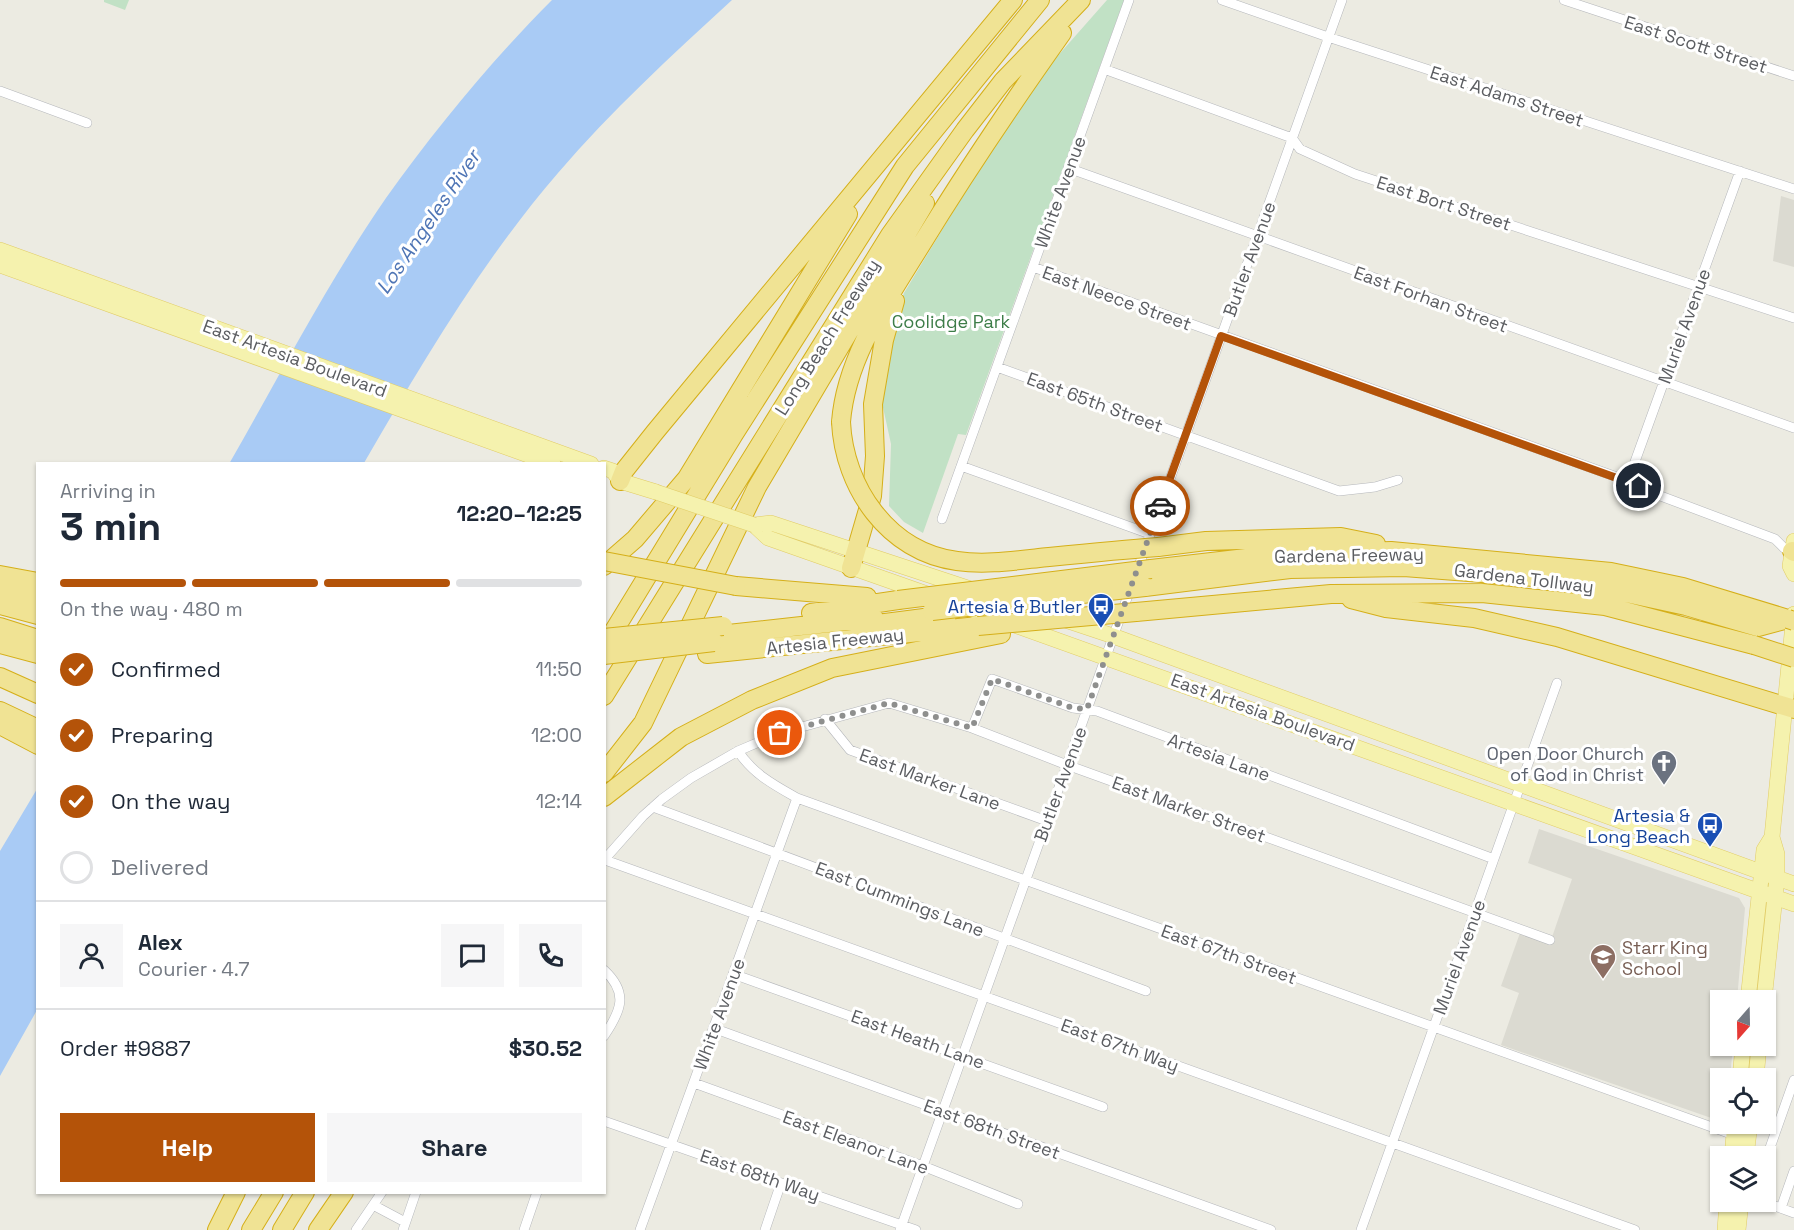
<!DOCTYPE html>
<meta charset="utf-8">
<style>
body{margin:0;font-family:"Space Grotesk",sans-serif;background:#f6f6f7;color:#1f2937;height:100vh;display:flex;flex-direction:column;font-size:22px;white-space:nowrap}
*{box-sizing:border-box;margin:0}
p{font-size:20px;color:#747a83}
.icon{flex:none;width:33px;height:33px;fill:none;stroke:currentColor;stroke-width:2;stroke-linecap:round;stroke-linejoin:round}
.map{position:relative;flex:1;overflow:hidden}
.side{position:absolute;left:36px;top:462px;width:570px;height:732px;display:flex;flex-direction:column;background:#fff;border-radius:0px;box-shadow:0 2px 4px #0004}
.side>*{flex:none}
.needle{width:39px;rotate:200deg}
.buttons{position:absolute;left:1710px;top:990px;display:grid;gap:12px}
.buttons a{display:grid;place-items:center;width:66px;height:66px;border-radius:0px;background:#fff;box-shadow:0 2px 4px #0004;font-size:30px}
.pin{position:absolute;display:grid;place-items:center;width:51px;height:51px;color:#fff;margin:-26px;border:3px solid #fff;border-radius:50%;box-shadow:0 2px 6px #0007}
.courier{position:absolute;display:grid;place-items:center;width:60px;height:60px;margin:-30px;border:4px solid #b45309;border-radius:50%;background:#fff;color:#222;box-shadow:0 2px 8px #0007}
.summary em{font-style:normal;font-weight:700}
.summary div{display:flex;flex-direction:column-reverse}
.summary{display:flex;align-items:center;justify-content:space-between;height:102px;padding:0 24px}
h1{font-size:39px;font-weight:700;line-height:45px}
.bar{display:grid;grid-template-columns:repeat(4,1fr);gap:9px 6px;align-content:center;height:72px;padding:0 24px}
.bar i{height:8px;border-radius:4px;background:#e0e1e3}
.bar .on{background:#b45309}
.bar p{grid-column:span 4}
.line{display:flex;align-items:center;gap:15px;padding:0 24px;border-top:2px solid #e0e1e3}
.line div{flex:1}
.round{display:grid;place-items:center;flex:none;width:63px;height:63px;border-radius:0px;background:#f6f6f7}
ol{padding:0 24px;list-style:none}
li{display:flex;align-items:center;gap:18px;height:66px}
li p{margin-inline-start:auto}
li .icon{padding:6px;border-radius:50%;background:#b45309;color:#fff;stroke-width:4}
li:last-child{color:#747a83}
li i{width:33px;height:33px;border:3px solid #e0e1e3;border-radius:50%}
.button{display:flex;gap:12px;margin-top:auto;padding:12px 24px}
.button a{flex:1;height:69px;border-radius:0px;background:#b45309;color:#fff;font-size:24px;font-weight:700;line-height:69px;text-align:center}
.button a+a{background:#f6f6f7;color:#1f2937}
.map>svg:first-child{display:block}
.education{fill:#dbdad1}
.green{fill:#c1e1c5}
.water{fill:#a9cbf5}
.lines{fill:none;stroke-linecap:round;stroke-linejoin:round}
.minor-casing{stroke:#b5b7bb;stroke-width:10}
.primary-casing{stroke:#e1cc66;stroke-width:16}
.motorway-casing{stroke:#d5af19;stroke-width:20}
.minor{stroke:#fff;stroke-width:9}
.primary{stroke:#f5f2ae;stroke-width:15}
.motorway{stroke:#f0e394;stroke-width:18}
.primary-bridge-casing{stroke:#e1cc66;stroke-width:16;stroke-linecap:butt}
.motorway-bridge-casing{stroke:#d5af19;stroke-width:20;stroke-linecap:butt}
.primary-bridge{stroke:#f5f2ae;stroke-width:15}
.motorway-bridge{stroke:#f0e394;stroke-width:18}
.done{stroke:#8e8f8e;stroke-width:6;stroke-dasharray:0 10.8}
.route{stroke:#b45309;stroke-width:8}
.labels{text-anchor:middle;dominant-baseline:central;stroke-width:6;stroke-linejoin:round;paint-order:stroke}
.street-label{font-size:18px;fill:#5b5d61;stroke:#fff}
.park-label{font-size:18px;fill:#3d7d48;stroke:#fff}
.transit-label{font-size:18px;fill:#164399;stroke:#fff;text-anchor:end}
.worship-label{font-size:18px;fill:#5b616d;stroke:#fff;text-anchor:end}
.education-label{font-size:18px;fill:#785e54;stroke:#fff;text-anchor:start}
.water-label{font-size:20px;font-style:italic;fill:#4f75b5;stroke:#fff}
</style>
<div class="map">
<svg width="1794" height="1230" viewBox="0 0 1794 1230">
<rect width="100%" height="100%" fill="#ecebe2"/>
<path class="education" d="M 1781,196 L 1794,200 L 1794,267 L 1773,261 Z
M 1539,829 L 1739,898 L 1745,908 L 1737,1000 L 1720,1000 L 1720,1046 L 1733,1046 L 1730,1078 L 1720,1078 L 1720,1121 L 1501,1045 L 1519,993 L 1501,986 L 1520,933 L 1550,943 L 1572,879 L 1528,863 Z"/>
<path class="green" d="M 104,0 L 129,0 L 125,10 L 104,2 Z
M 1107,0 L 1124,0 L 966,435 L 958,434 L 923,533 L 904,522 L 889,506 L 891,444 L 879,389 L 884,349 L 904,293 L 1006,124 L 1055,59 Z"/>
<path class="water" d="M 552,0 L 732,0 C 672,55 611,111 558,173 C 482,261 422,363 364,463 L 229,464 C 280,375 328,282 386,198 C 436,128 492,60 552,0 Z
M 37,789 L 37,1010 L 0,1076 L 0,851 Z"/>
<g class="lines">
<g class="minor-casing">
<path id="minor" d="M 1222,0 L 1328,37 L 1794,189
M 1564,0 L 1794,76
M 1104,69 L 1292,138 L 1300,149 L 1355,174 L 1794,318
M 0,91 L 87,123
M 1068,168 L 1794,428
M 1033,267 L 1628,481 L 1650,492 L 1775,539 L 1784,548 L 1792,551
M 997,367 L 1339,491 L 1375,487 L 1398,480
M 961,466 L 1150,534
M 1628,481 L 1740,171
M 942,519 L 1129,0
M 1137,571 L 1342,0
M 825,719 L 850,750 L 1047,821
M 972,728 L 992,679 L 1073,708 L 1097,711 L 1494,859
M 738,751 C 753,774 774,785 797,798 L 1734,1135
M 653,807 L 1146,991
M 604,860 L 643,816 L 662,799 L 691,778 L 738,751 L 780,733 L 889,703 L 972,728 L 1067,765 L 1550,940
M 605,860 L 1635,1230
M 604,970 C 629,993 621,1011 604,1036
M 733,974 L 1103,1107
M 713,1028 L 1271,1230
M 694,1083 L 923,1166 L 1018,1204
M 604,1121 L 916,1230
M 1766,1159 L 1794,1080
M 1764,1202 L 1794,1213
M 373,1205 L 405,1222
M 1781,1208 L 1794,1171
M 356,1230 L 382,1192
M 403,1230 L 416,1192
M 524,1230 L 537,1192
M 640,1230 L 797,798
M 765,1230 L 781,1183
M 900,1230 L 1131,587
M 1361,1230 L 1557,683"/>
</g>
<g class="primary-casing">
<path id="primary" d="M 0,250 L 591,464
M 0,265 L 553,464
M 604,468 L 613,471 L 620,481 L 656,492
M 754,525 L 768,538 L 933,596
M 754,525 L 771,523 L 974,590
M 1794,541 L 1790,566 L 1794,574
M 1011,602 L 1113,636 L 1794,884
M 967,608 L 1794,904
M 1748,1000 L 1764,850 L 1772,837
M 1764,1000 L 1777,878 L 1777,854 L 1772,837 L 1794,614
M 1740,1078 L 1743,1046
M 1756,1078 L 1759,1046
M 1732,1156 L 1735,1124
M 1746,1156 L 1750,1124
M 1725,1230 L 1727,1202
M 1738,1230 L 1741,1202"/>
</g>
<g class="motorway-casing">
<path id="motorway" d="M 841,422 C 846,357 887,300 921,245 C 965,173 1013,102 1062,33
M 620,481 L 624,471 L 655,432 L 1013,0
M 1158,547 L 1206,541 L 1341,537 L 1376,544
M 1792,551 L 1794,552
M 604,566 L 635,539 L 687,478 L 848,214
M 851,568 L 872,496 L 875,456 L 873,404 L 884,340 L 895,301
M 1151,569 L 1272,555 L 1391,551 L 1611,572 L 1683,587 L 1788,619
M 0,575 L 38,582
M 736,586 L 867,597
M 1145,587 L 1290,569 L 1404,567 L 1534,577 L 1608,589 L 1686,606 L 1758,627 L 1788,619
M 0,592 L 38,599
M 1351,599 L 1386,608 L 1474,618 L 1557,637 L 1794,709
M 0,605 L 38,615
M 1136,612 L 1331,594 L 1482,593 L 1605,606 L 1754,645
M 811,613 L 898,600
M 862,626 L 947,615
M 0,627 L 38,639
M 719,635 L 874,618
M 0,644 L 38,654
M 604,647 L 734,434 L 905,166 L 1040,0
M 707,654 L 978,626
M 0,677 L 38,694
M 604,696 L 890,235 L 965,130 L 1003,81 L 1081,0
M 0,711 L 38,729
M 0,725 L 38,745
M 604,773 L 643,723 L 757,487 L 925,203
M 604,797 L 681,737 L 752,700 L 832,668 L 1001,634
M 217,1230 L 236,1192
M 251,1230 L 274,1192
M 282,1230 L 305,1192
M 318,1230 L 344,1192"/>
</g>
<use href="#minor" class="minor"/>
<use href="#primary" class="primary"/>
<use href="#motorway" class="motorway"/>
<g class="primary-bridge-casing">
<path id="primary-bridge" d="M 656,492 L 754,525"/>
</g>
<g class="motorway-bridge-casing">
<path id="motorway-bridge" d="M 841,422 C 844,487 888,552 957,561 C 984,565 1012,561 1039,558 C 1079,554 1118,550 1158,547
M 604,561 L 736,586
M 898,600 L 1151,569
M 932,611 L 1145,587
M 1788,619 L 1794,621
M 978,626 L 1136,612
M 604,638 L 723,626
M 1754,645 L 1794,658
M 604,655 L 714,642"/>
</g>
<use href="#primary-bridge" class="primary-bridge"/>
<use href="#motorway-bridge" class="motorway-bridge"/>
</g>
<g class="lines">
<path class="done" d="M 780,733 L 889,703 L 972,728 L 992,679 L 1073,708 L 1087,709 L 1160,506"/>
<path class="route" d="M 1160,506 L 1221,336 L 1639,486"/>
</g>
<defs>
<g id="bus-pin" transform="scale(1.35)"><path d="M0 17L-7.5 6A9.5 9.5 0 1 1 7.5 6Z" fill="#1a4fb4" stroke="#fff"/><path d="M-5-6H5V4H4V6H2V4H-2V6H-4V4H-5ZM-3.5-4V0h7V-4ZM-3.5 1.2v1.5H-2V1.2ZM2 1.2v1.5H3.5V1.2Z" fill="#fff"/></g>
<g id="church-pin" transform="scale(1.35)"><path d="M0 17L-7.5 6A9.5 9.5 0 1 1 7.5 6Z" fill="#6b7280" stroke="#fff"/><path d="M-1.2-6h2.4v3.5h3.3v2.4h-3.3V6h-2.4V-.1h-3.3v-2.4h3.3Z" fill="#fff"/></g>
<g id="school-pin" transform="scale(1.35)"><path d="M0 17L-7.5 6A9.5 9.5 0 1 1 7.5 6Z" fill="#8d6e63" stroke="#fff"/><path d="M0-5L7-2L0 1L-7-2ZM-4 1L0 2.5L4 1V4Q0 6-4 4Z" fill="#fff"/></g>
</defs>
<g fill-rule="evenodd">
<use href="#bus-pin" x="1101" y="606"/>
<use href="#church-pin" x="1664" y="763"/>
<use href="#bus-pin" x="1710" y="825"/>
<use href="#school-pin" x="1603" y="957"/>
</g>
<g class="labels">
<g class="street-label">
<text transform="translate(1696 44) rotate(18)">East Scott Street</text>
<text transform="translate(1507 96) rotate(18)">East Adams Street</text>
<text transform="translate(1060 192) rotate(-70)">White Avenue</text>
<text transform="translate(1444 203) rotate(18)">East Bort Street</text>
<text transform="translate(1249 259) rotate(-70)">Butler Avenue</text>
<text transform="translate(1117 298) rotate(20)">East Neece Street</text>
<text transform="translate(1431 299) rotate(20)">East Forhan Street</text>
<text transform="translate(1684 326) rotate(-70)">Muriel Avenue</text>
<text transform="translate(827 337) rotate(-58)">Long Beach Freeway</text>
<text transform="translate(295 358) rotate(20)">East Artesia Boulevard</text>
<text transform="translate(1095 402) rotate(20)">East 65th Street</text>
<text transform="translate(1349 555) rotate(-1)">Gardena Freeway</text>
<text transform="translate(1524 578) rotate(7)">Gardena Tollway</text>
<text transform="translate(835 641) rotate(-6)">Artesia Freeway</text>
<text transform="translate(1263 712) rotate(20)">East Artesia Boulevard</text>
<text transform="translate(1219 757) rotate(20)">Artesia Lane</text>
<text transform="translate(930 779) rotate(20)">East Marker Lane</text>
<text transform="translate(1060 784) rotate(-70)">Butler Avenue</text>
<text transform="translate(1189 809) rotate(20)">East Marker Street</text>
<text transform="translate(900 899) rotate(21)">East Cummings Lane</text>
<text transform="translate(1229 954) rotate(20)">East 67th Street</text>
<text transform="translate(1459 957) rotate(-70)">Muriel Avenue</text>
<text transform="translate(719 1014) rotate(-70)">White Avenue</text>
<text transform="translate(918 1039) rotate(20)">East Heath Lane</text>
<text transform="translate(1120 1045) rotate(20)">East 67th Way</text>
<text transform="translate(992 1129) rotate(20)">East 68th Street</text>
<text transform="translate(856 1142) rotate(20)">East Eleanor Lane</text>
<text transform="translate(760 1175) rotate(19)">East 68th Way</text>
</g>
<g class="park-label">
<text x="951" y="321">Coolidge Park</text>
</g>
<g class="transit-label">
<text x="1082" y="606">Artesia &amp; Butler</text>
<text x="1690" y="815">Artesia &amp;<tspan x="1690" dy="21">Long Beach</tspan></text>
</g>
<g class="worship-label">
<text x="1644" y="753">Open Door Church<tspan x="1644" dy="21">of God in Christ</tspan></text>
</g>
<g class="education-label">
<text x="1622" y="947">Starr King<tspan x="1622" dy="21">School</tspan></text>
</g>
<g class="water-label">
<text transform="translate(428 222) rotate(-56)">Los Angeles River</text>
</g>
</g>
</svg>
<div class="buttons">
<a><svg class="needle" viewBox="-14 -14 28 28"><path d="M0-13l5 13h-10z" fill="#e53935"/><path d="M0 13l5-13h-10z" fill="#747a83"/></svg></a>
<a><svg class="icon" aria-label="locate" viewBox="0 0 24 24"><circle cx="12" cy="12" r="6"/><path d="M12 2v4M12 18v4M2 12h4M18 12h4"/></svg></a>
<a><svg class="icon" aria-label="layers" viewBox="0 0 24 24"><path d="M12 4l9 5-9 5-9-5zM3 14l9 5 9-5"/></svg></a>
</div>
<div class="pin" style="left:780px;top:733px;background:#ea580c"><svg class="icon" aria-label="bag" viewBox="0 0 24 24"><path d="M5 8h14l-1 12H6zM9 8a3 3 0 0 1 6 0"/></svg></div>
<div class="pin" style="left:1639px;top:486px;background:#1f2937"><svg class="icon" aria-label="home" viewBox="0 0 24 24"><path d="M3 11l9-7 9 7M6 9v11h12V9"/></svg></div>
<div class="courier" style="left:1160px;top:506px"><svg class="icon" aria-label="car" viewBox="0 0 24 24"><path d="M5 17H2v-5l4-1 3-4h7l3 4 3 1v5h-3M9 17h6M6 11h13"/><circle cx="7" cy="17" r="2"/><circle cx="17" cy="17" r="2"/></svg></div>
<section class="side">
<div class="summary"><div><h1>3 min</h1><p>Arriving in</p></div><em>12:20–12:25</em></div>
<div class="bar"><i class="on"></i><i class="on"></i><i class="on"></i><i></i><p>On the way · 480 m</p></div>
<ol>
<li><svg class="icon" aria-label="check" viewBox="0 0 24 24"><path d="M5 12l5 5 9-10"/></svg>Confirmed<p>11:50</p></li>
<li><svg class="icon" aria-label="check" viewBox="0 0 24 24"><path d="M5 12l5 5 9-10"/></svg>Preparing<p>12:00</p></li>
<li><svg class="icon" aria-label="check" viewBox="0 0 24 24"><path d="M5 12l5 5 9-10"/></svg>On the way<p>12:14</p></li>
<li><i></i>Delivered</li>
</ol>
<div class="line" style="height:108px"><a class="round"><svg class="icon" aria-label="person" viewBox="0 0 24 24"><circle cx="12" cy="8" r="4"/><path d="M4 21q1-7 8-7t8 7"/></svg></a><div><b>Alex</b><p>Courier · 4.7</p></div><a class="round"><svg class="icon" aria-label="chat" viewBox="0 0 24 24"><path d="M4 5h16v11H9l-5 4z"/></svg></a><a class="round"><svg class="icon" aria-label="phone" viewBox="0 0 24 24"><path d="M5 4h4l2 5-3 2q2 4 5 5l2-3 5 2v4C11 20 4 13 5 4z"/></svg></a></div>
<div class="line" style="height:78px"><div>Order #9887</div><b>$30.52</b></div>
<div class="button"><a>Help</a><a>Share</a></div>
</section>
</div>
